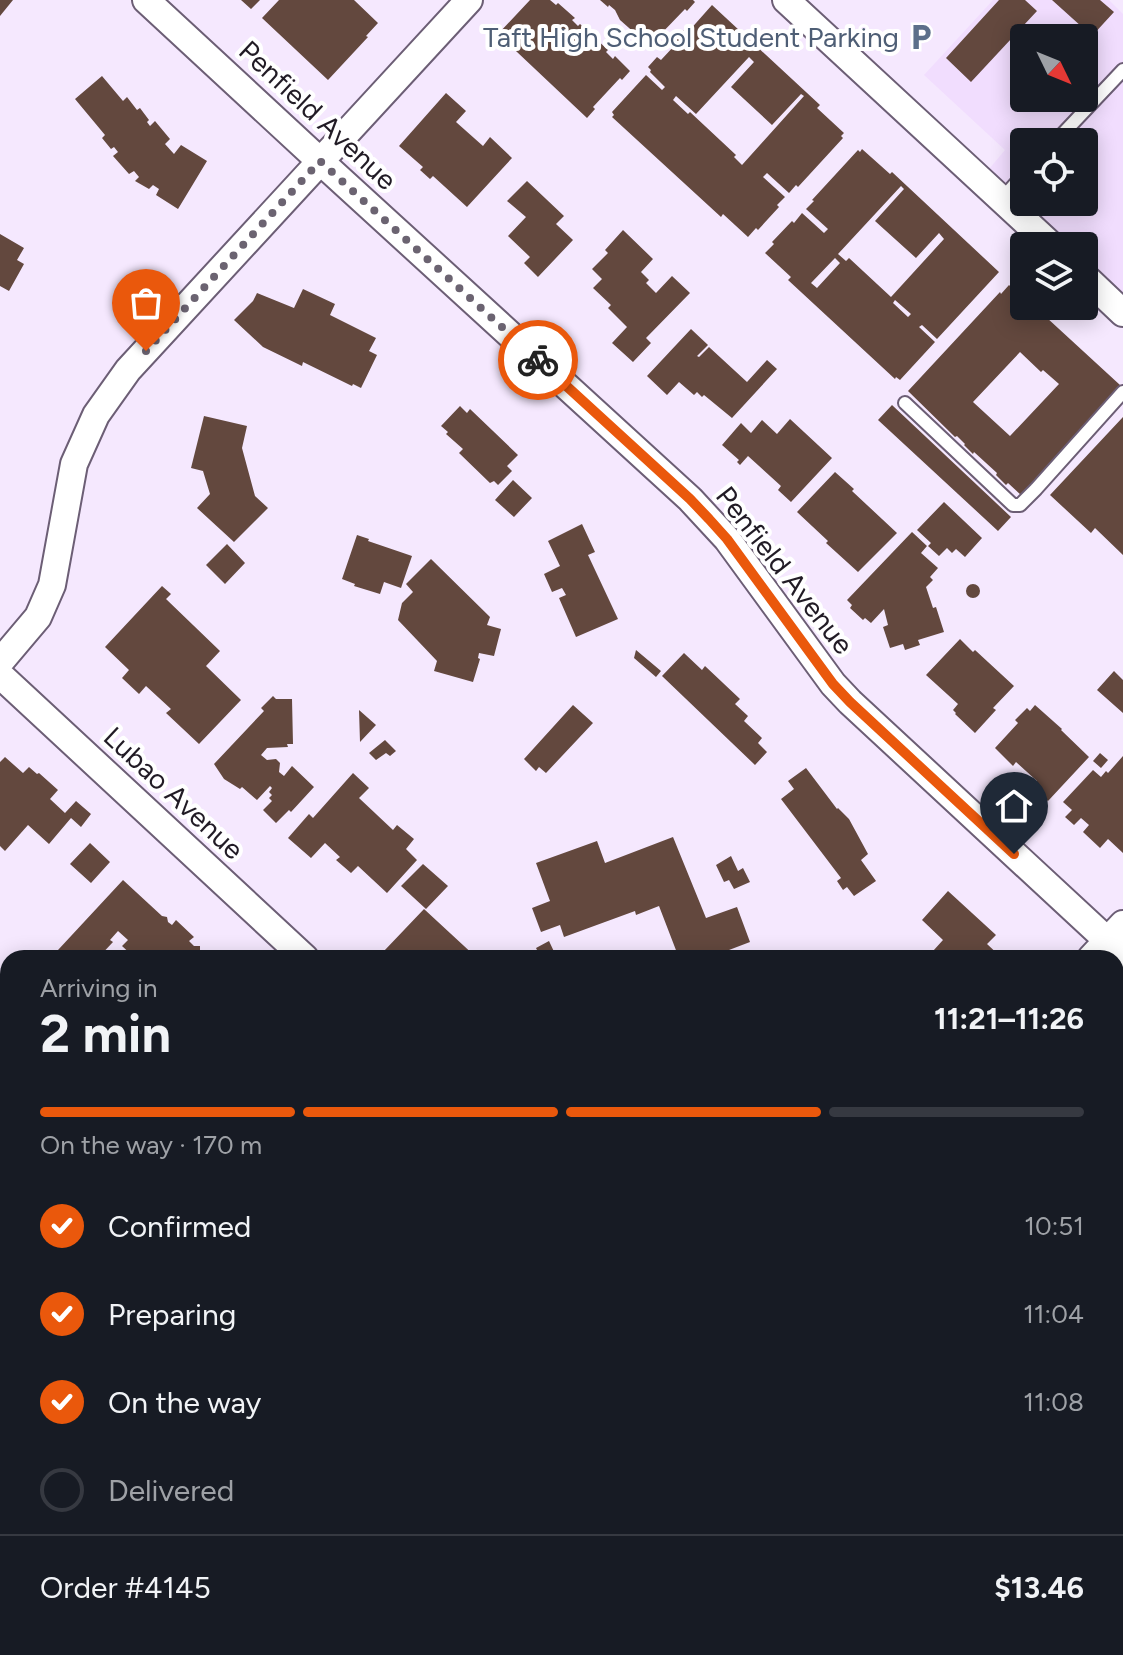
<!DOCTYPE html>
<meta charset="utf-8">
<style>
body{margin:0;font-family:Figtree,sans-serif;background:#242831;color:#f1f3f6;height:100vh;display:flex;flex-direction:column;font-size:30px;white-space:nowrap}
*{box-sizing:border-box;margin:0}
p{font-size:26px;color:#9ea1a6}
.icon{flex:none;width:44px;height:44px;fill:none;stroke:currentColor;stroke-width:2;stroke-linecap:round;stroke-linejoin:round}
.map{position:relative;flex:1;overflow:hidden}
.drawer{position:absolute;left:0px;top:950px;width:1124px;height:706px;display:flex;flex-direction:column;background:#171b24;border-radius:24px 24px 0 0;box-shadow:0 4px 20px #0003}
.drawer>*{flex:none}
.needle{width:52px;rotate:133deg}
.fabs{position:absolute;left:1010px;top:24px;display:grid;gap:16px}
.fabs a{display:grid;place-items:center;width:88px;height:88px;border-radius:8px;background:#171b24;box-shadow:0 4px 20px #0003;font-size:40px}
.pin{position:absolute;display:grid;place-items:center;width:68px;height:68px;color:#fff;margin:-82px -34px;border-radius:50% 50% 50% 0;rotate:-45deg;box-shadow:0 0 8px #0007}
.pin .icon{rotate:45deg}
.courier{position:absolute;display:grid;place-items:center;width:80px;height:80px;margin:-40px;border:6px solid #ea580c;border-radius:50%;background:#fff;color:#222;box-shadow:0 2px 10px #0007}
.overview em{font-style:normal;font-weight:700}
.overview div{display:flex;flex-direction:column-reverse}
.overview{display:flex;align-items:center;justify-content:space-between;height:136px;padding:0 40px}
h1{font-size:52px;font-weight:700;line-height:60px}
.bar{display:grid;grid-template-columns:repeat(4,1fr);gap:12px 8px;align-content:center;height:96px;padding:0 40px}
.bar i{height:10px;border-radius:6px;background:#363941}
.bar .on{background:#ea580c}
.bar p{grid-column:span 4}
.line{display:flex;align-items:center;gap:20px;padding:0 40px;border-top:2px solid #363941}
.line div{flex:1}
ol{padding:0 40px;list-style:none}
li{display:flex;align-items:center;gap:24px;height:88px}
li p{margin-inline-start:auto}
li .icon{padding:8px;border-radius:50%;background:#ea580c;color:#fff;stroke-width:4}
li:last-child{color:#9ea1a6}
li i{width:44px;height:44px;border:4px solid #363941;border-radius:50%}
.map>svg:first-child{display:block}
.built{fill:#f1ddfe;fill-rule:evenodd}
.building{fill:#63483e;fill-rule:evenodd}
.lines{fill:none;stroke-linecap:round;stroke-linejoin:round}
.lane-casing{stroke:#6c5e75;stroke-width:16}
.street-casing{stroke:#6c5e75;stroke-width:30}
.lane{stroke:#fff;stroke-width:12}
.street{stroke:#fff;stroke-width:26}
.done{stroke:#6b6371;stroke-width:8;stroke-dasharray:0 14.4}
.route{stroke:#ea580c;stroke-width:10}
.labels{text-anchor:middle;dominant-baseline:central;stroke-width:8;stroke-linejoin:round;paint-order:stroke}
.service-label{font-size:28px;fill:#4e5e75;stroke:#fff;text-anchor:end}
.street-label{font-size:28px;fill:#211b25;stroke:#fff}
</style>
<div class="map">
<svg width="1123" height="1655" viewBox="0 0 1123 1655">
<rect width="100%" height="100%" fill="#f5e8fe"/>
<path class="built" d="M 993,0 L 1109,0 L 1123,14 L 1123,294 L 1084,258 L 1084,246 L 1072,246 L 1025,202 L 1084,202 L 1084,142 L 1024,142 L 1024,201 L 989,169 L 1005,150 L 924,75 ZM 1024,38 L 1084,38 L 1084,98 L 1024,98 Z"/>
<path class="building" d="M 0,0 L 13,0 L 0,16 Z
M 241,0 L 260,0 L 251,9 Z
M 279,0 L 354,0 L 378,23 L 366,36 L 368,37 L 328,80 L 262,18 Z
M 530,0 L 550,0 L 556,5 L 558,3 L 575,18 L 572,20 L 578,26 L 580,24 L 608,50 L 606,52 L 613,59 L 615,56 L 630,71 L 622,80 L 620,78 L 593,107 L 595,109 L 587,118 L 498,34 Z
M 600,0 L 693,0 L 695,2 L 687,11 L 685,9 L 658,37 L 661,39 L 653,46 L 648,41 L 646,43 L 620,20 L 615,10 L 609,5 L 608,7 Z
M 999,0 L 1025,0 L 1037,11 L 971,82 L 946,58 Z
M 1052,0 L 1100,0 L 1114,12 L 1092,36 Z
M 712,5 L 820,105 L 817,108 L 844,133 L 841,136 L 843,138 L 798,187 L 796,185 L 789,193 L 767,173 L 763,177 L 785,197 L 777,205 L 779,207 L 758,230 L 756,228 L 748,237 L 723,214 L 721,217 L 612,117 L 614,115 L 612,112 L 646,75 L 662,90 L 665,87 L 650,72 L 651,70 L 648,67 L 657,57 L 661,60 L 675,45 L 672,43 L 685,29 L 688,32 ZM 749,57 L 754,62 L 731,87 L 772,125 L 801,94 L 804,96 L 742,165 L 734,157 L 736,155 L 690,112 L 688,114 L 673,100 L 676,96 L 696,114 Z
M 102,76 L 123,101 L 127,97 L 137,110 L 140,108 L 149,120 L 147,122 L 150,126 L 155,121 L 170,139 L 165,144 L 174,154 L 181,145 L 207,161 L 178,209 L 156,195 L 159,189 L 153,185 L 149,189 L 135,181 L 139,177 L 134,171 L 129,174 L 113,156 L 118,152 L 114,147 L 111,149 L 102,138 L 105,135 L 75,99 Z
M 446,93 L 466,111 L 456,122 L 483,146 L 490,137 L 512,158 L 467,207 L 433,176 L 430,179 L 420,170 L 423,167 L 399,146 Z
M 862,149 L 890,174 L 892,172 L 999,272 L 937,339 L 922,325 L 919,327 L 935,342 L 900,380 L 896,377 L 895,379 L 788,280 L 791,277 L 765,253 L 774,244 L 772,242 L 792,221 L 794,223 L 802,213 L 824,233 L 828,229 L 806,209 L 814,201 L 812,200 L 858,150 L 860,152 ZM 901,186 L 904,189 L 875,221 L 916,258 L 939,233 L 944,239 L 891,297 L 849,258 L 846,261 L 838,254 ZM 835,258 L 840,263 L 817,288 L 811,283 ZM 895,300 L 911,314 L 908,317 L 893,303 Z
M 527,181 L 564,216 L 556,224 L 573,240 L 538,277 L 524,263 L 530,257 L 508,236 L 526,217 L 507,201 Z
M 623,230 L 653,259 L 641,272 L 649,280 L 646,283 L 656,293 L 672,276 L 690,293 L 646,338 L 651,343 L 633,362 L 612,343 L 627,327 L 608,308 L 611,305 L 593,288 L 602,279 L 592,269 L 608,253 L 605,250 Z
M 0,234 L 24,248 L 17,260 L 24,264 L 9,291 L 0,286 Z
M 1009,285 L 1024,299 L 1024,306 L 1034,306 L 1120,385 L 1109,397 L 1110,399 L 1021,495 L 1008,483 L 1006,485 L 996,475 L 997,473 L 974,452 L 973,454 L 964,445 L 965,444 L 957,436 L 955,437 L 908,391 L 1000,292 L 1001,294 ZM 1020,352 L 1041,372 L 1043,370 L 1059,384 L 1010,436 L 973,402 Z
M 303,289 L 335,304 L 330,315 L 376,338 L 369,351 L 377,355 L 361,388 L 353,384 L 352,386 L 303,362 L 302,366 L 263,347 L 234,320 L 253,301 L 257,293 L 294,308 Z
M 691,329 L 708,345 L 697,356 L 699,357 L 709,347 L 747,382 L 767,360 L 777,369 L 732,418 L 704,395 L 702,397 L 697,392 L 694,395 L 679,382 L 667,395 L 647,376 Z
M 892,405 L 1011,517 L 998,531 L 878,420 Z
M 460,406 L 467,413 L 470,409 L 518,455 L 507,466 L 512,471 L 498,485 L 494,481 L 490,483 L 459,453 L 463,449 L 446,434 L 448,432 L 441,426 Z
M 204,416 L 247,426 L 242,448 L 255,496 L 268,508 L 234,542 L 197,508 L 210,494 L 203,471 L 191,468 Z
M 1123,417 L 1123,555 L 1095,528 L 1091,533 L 1050,495 Z
M 790,419 L 832,458 L 791,502 L 778,490 L 781,486 L 748,456 L 740,465 L 737,462 L 739,460 L 722,445 L 741,423 L 751,433 L 762,420 L 777,434 Z
M 835,472 L 854,489 L 852,491 L 897,533 L 858,572 L 826,543 L 828,541 L 797,512 Z
M 513,480 L 532,498 L 514,517 L 495,500 Z
M 944,502 L 982,538 L 965,557 L 956,549 L 952,553 L 947,548 L 939,556 L 928,546 L 931,543 L 917,530 Z
M 582,524 L 595,552 L 588,555 L 618,619 L 576,637 L 559,598 L 566,595 L 562,588 L 552,592 L 544,574 L 560,566 L 548,541 Z
M 912,532 L 927,546 L 921,553 L 938,568 L 930,577 L 933,580 L 926,587 L 933,608 L 936,607 L 944,632 L 918,640 L 920,645 L 905,650 L 903,644 L 890,648 L 883,627 L 888,625 L 884,609 L 871,623 L 865,618 L 863,620 L 850,608 L 852,605 L 847,600 Z
M 357,535 L 369,539 L 368,541 L 412,556 L 401,588 L 384,582 L 380,594 L 354,586 L 355,584 L 342,579 Z
M 227,544 L 245,563 L 225,584 L 206,565 Z
M 431,559 L 490,617 L 487,625 L 501,629 L 494,656 L 479,653 L 478,658 L 480,659 L 473,682 L 434,671 L 437,661 L 398,620 L 402,603 L 413,592 L 406,584 Z
M966 591a7 7 0 1 1 14 0a7 7 0 1 1-14 0Z
M 162,586 L 171,594 L 166,599 L 220,651 L 206,666 L 241,700 L 199,744 L 166,713 L 171,709 L 146,686 L 139,694 L 122,678 L 129,670 L 105,647 Z
M 960,639 L 973,652 L 975,650 L 1014,686 L 993,708 L 996,710 L 975,733 L 955,714 L 956,713 L 953,710 L 958,704 L 926,675 Z
M 636,650 L 661,671 L 656,677 L 634,658 Z
M 684,653 L 702,670 L 705,666 L 740,699 L 735,704 L 748,716 L 744,721 L 762,738 L 758,743 L 767,752 L 755,765 L 662,676 Z
M 1114,671 L 1123,680 L 1123,713 L 1097,690 Z
M 273,696 L 276,699 L 292,699 L 293,744 L 287,744 L 288,747 L 267,748 L 261,755 L 267,760 L 276,759 L 280,763 L 279,772 L 284,776 L 292,766 L 314,787 L 291,812 L 289,810 L 276,823 L 263,810 L 272,801 L 269,798 L 272,795 L 269,792 L 272,788 L 270,786 L 257,800 L 242,787 L 240,789 L 224,779 L 214,764 L 264,711 L 261,708 Z
M 573,705 L 593,723 L 546,773 L 539,767 L 536,771 L 524,759 Z
M 1035,705 L 1062,729 L 1061,730 L 1089,757 L 1048,801 L 1032,787 L 1037,781 L 1016,762 L 1013,766 L 995,748 L 1018,723 L 1015,720 L 1027,708 L 1030,711 Z
M 359,710 L 376,725 L 360,742 Z
M 385,740 L 396,751 L 390,756 L 386,753 L 376,760 L 369,753 Z
M 1100,753 L 1108,760 L 1101,768 L 1093,761 Z
M 1123,756 L 1123,853 L 1108,839 L 1100,848 L 1083,832 L 1089,825 L 1081,818 L 1074,825 L 1065,817 L 1072,810 L 1063,802 L 1093,770 L 1101,777 L 1106,771 L 1108,773 Z
M 5,757 L 23,773 L 29,767 L 37,774 L 39,773 L 58,790 L 50,799 L 65,813 L 76,801 L 91,814 L 81,827 L 71,818 L 49,844 L 28,825 L 5,851 L 0,846 L 0,762 Z
M 806,768 L 837,809 L 838,808 L 849,819 L 868,854 L 861,860 L 876,881 L 854,896 L 847,887 L 843,890 L 837,881 L 841,878 L 781,799 L 794,789 L 788,781 Z
M 353,773 L 369,788 L 359,798 L 393,830 L 397,825 L 414,839 L 406,849 L 417,860 L 387,893 L 358,866 L 351,873 L 336,860 L 340,857 L 325,843 L 311,858 L 288,838 L 309,814 L 313,818 Z
M 673,837 L 706,918 L 737,907 L 750,942 L 708,958 L 679,958 L 659,906 L 636,915 L 635,911 L 564,937 L 560,925 L 541,932 L 532,908 L 550,901 L 536,863 L 597,841 L 605,863 Z
M 90,843 L 110,862 L 91,883 L 70,864 Z
M 731,856 L 738,871 L 743,868 L 750,882 L 734,889 L 729,880 L 724,882 L 716,865 Z
M 423,864 L 448,886 L 426,909 L 401,886 Z
M 123,880 L 162,916 L 167,917 L 168,922 L 172,925 L 176,920 L 194,937 L 189,941 L 194,946 L 200,946 L 200,951 L 207,958 L 158,958 L 154,954 L 152,956 L 148,952 L 143,958 L 135,958 L 122,946 L 128,940 L 118,931 L 110,940 L 113,942 L 98,958 L 67,958 L 58,950 Z
M 948,891 L 996,935 L 987,944 L 1002,958 L 962,958 L 960,956 L 941,958 L 933,951 L 943,940 L 922,920 Z
M 424,909 L 477,958 L 392,958 L 384,951 Z
M 549,941 L 557,958 L 541,958 L 536,948 Z
M 0,1035 L 8,1047 L 8,1096 L 0,1088 Z
M 1116,1052 L 1123,1058 L 1123,1156 L 1116,1149 L 1116,1122 L 1121,1116 L 1116,1111 Z
M 1123,1442 L 1123,1551 L 1119,1558 L 1121,1587 L 1123,1589 L 1123,1609 L 1116,1616 L 1116,1453 Z
M 1118,1621 L 1123,1626 L 1123,1655 L 1107,1655 L 1100,1648 L 1116,1648 L 1116,1623 Z
M 12,1648 L 71,1648 L 81,1655 L 0,1655 L 0,1650 L 6,1655 Z
M 278,1648 L 346,1648 L 341,1655 L 286,1655 Z
M 569,1648 L 639,1648 L 647,1655 L 579,1655 Z
M 869,1648 L 872,1648 L 879,1655 L 863,1655 Z
M 890,1648 L 898,1648 L 904,1655 L 882,1655 Z
M 1000,1648 L 1081,1648 L 1089,1655 L 1008,1655 Z"/>
<g class="lines">
<g class="lane-casing">
<path id="lane" d="M 1055,142 L 1123,70
M 1002,199 L 1024,174
M 905,403 L 1013,505 L 1020,505 L 1036,489 L 1123,392"/>
</g>
<g class="street-casing">
<path id="street" d="M 146,0 L 320,161 L 690,499 L 727,539 L 833,684 L 850,702 L 1123,955
M 786,0 L 1052,246
M 1084,276 L 1123,313
M 0,662 L 38,617 L 52,585 L 74,464 L 96,415 L 128,370 L 469,0
M 0,675 L 305,958
M 1091,958 L 1123,924
M 0,1211 L 8,1219
M 0,1463 L 8,1452
M 475,1648 L 482,1655"/>
</g>
<use href="#lane" class="lane"/>
<use href="#street" class="street"/>
</g>
<g class="lines">
<path class="done" d="M 146,351 L 320,161 L 538,360"/>
<path class="route" d="M 538,360 L 690,499 L 709,519 L 727,539 L 833,684 L 850,702 L 1014,854"/>
</g>
<defs>
<g id="parking-bare" transform="scale(2.16)"><path d="M-3.5-5.5H1a3.5 3.5 0 0 1 0 7H-1V5.5H-3.5ZM-1-3.4V-.6H.8a1.4 1.4 0 0 0 0-2.8Z" fill="#5c6f8a" stroke="#fff" stroke-width="2.5" paint-order="stroke"/></g>
</defs>
<g fill-rule="evenodd">
<use href="#parking-bare" x="921" y="37"/>
</g>
<g class="labels">
<g class="service-label">
<text x="899" y="37">Taft High School Student Parking</text>
</g>
<g class="street-label">
<text transform="translate(318 115) rotate(43)">Penfield Avenue</text>
<text transform="translate(785 570) rotate(52)">Penfield Avenue</text>
<text transform="translate(174 793) rotate(43)">Lubao Avenue</text>
</g>
</g>
</svg>
<div class="fabs">
<a><svg class="needle" viewBox="-14 -14 28 28"><path d="M0-13l5 13h-10z" fill="#e53935"/><path d="M0 13l5-13h-10z" fill="#9ea1a6"/></svg></a>
<a><svg class="icon" aria-label="locate" viewBox="0 0 24 24"><circle cx="12" cy="12" r="6"/><path d="M12 2v4M12 18v4M2 12h4M18 12h4"/></svg></a>
<a><svg class="icon" aria-label="layers" viewBox="0 0 24 24"><path d="M12 4l9 5-9 5-9-5zM3 14l9 5 9-5"/></svg></a>
</div>
<div class="pin" style="left:146px;top:351px;background:#ea580c"><svg class="icon" aria-label="bag" viewBox="0 0 24 24"><path d="M5 8h14l-1 12H6zM9 8a3 3 0 0 1 6 0"/></svg></div>
<div class="pin" style="left:1014px;top:854px;background:#1f2937"><svg class="icon" aria-label="home" viewBox="0 0 24 24"><path d="M3 11l9-7 9 7M6 9v11h12V9"/></svg></div>
<div class="courier" style="left:538px;top:360px"><svg class="icon" aria-label="bike" viewBox="0 0 24 24"><circle cx="6" cy="16" r="4"/><circle cx="18" cy="16" r="4"/><path d="M6 16l4-8h5l3 8M10 8l3 8H6M13 5h3"/></svg></div>
<section class="drawer">
<div class="overview"><div><h1>2 min</h1><p>Arriving in</p></div><em>11:21–11:26</em></div>
<div class="bar"><i class="on"></i><i class="on"></i><i class="on"></i><i></i><p>On the way · 170 m</p></div>
<ol>
<li><svg class="icon" aria-label="check" viewBox="0 0 24 24"><path d="M5 12l5 5 9-10"/></svg>Confirmed<p>10:51</p></li>
<li><svg class="icon" aria-label="check" viewBox="0 0 24 24"><path d="M5 12l5 5 9-10"/></svg>Preparing<p>11:04</p></li>
<li><svg class="icon" aria-label="check" viewBox="0 0 24 24"><path d="M5 12l5 5 9-10"/></svg>On the way<p>11:08</p></li>
<li><i></i>Delivered</li>
</ol>
<div class="line" style="height:104px"><div>Order #4145</div><b>$13.46</b></div>
</section>
</div>
